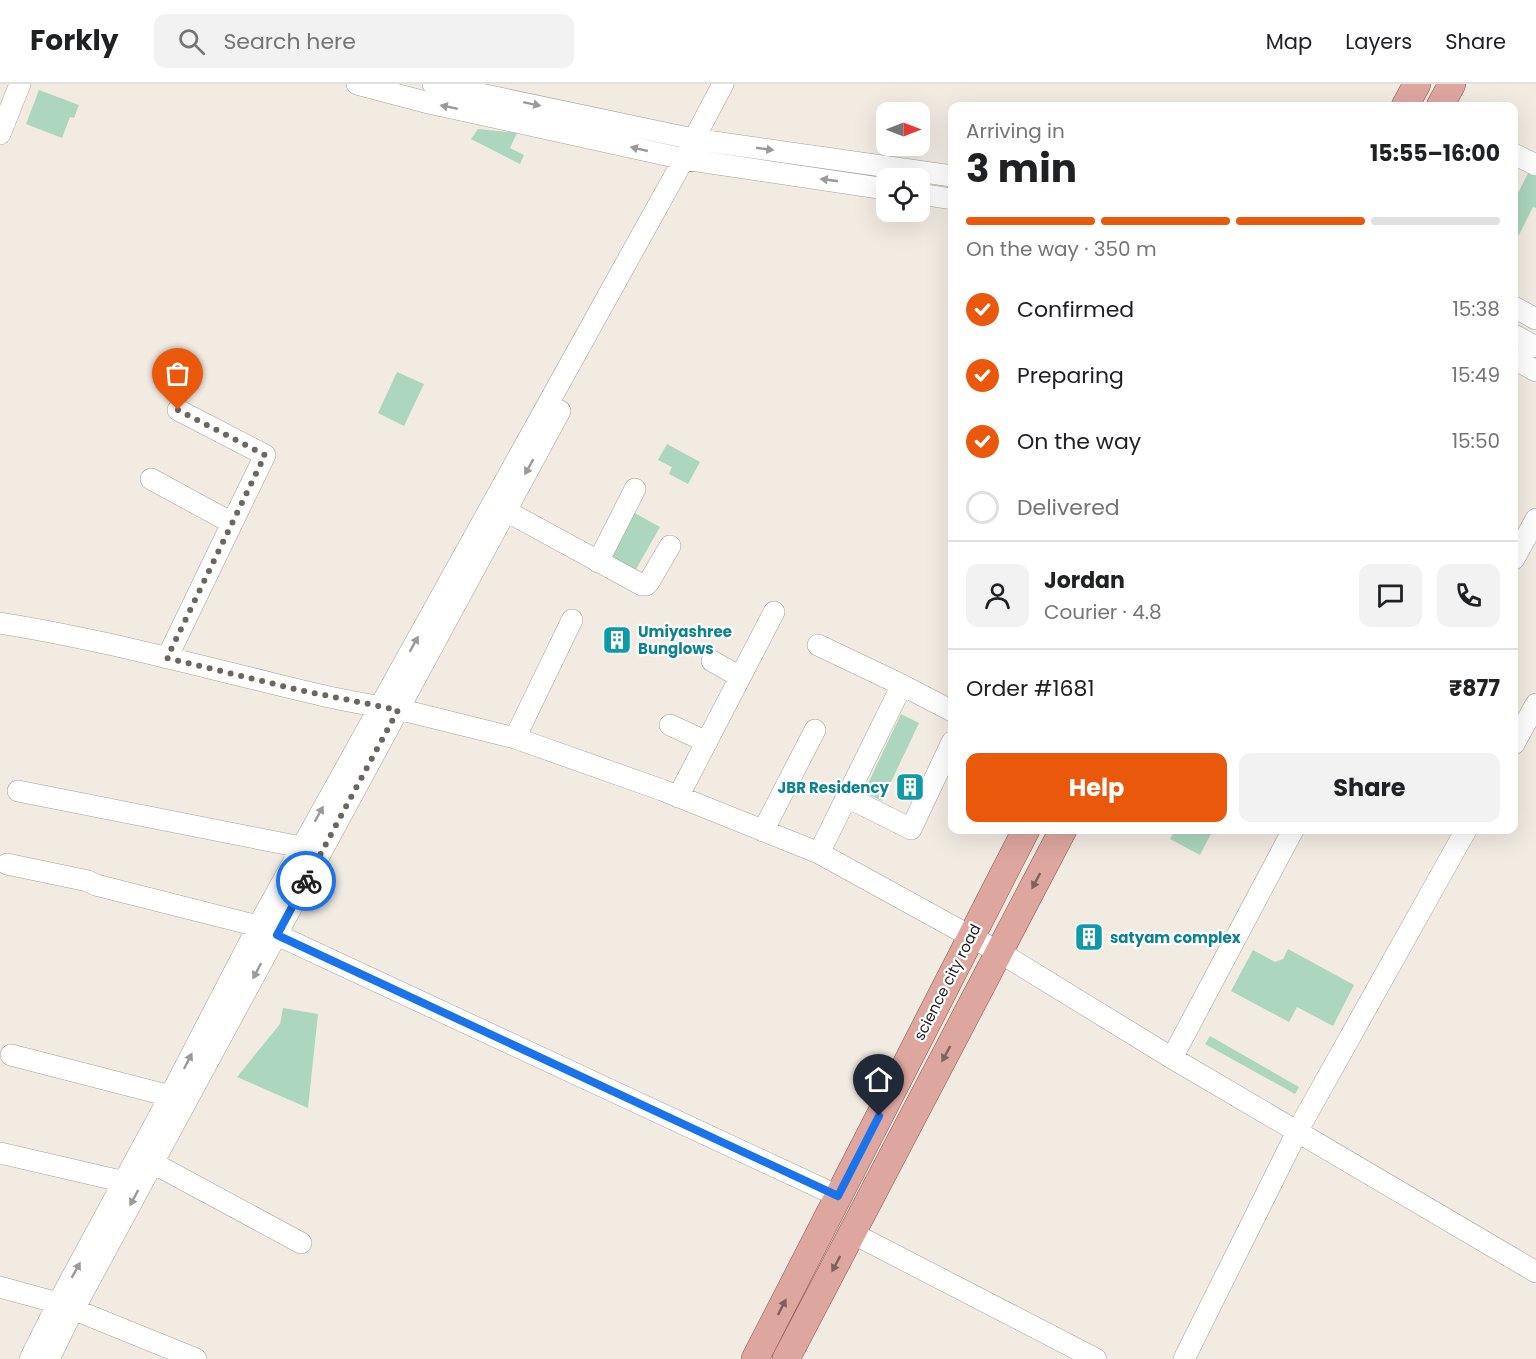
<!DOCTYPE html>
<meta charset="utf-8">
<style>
body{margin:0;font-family:Poppins,sans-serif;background:#f2f2f2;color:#202124;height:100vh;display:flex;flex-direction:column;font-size:22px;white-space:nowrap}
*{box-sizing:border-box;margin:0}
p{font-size:20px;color:#757577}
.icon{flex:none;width:33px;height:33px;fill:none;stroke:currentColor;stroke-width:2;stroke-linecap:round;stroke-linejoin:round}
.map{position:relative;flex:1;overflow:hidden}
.sheet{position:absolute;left:948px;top:18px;width:570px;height:732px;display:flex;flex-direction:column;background:#fff;border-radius:12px;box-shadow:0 6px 24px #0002}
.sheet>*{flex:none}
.needle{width:39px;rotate:90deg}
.tools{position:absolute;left:876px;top:18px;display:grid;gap:12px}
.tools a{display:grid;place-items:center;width:54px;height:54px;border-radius:12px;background:#fff;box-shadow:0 6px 24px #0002;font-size:30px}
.pin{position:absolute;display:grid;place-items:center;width:51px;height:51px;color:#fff;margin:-62px -26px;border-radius:50% 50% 50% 0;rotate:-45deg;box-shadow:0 0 6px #0007}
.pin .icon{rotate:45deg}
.courier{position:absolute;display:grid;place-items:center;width:60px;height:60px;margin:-30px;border:4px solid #1a73e8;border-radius:50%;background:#fff;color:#222;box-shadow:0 2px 8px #0007}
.head em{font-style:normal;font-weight:700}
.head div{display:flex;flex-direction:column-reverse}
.head{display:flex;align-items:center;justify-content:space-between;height:102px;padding:0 18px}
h1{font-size:39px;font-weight:700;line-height:45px}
.bar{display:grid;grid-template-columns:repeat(4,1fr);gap:9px 6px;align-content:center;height:72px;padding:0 18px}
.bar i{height:8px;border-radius:4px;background:#e0e0e0}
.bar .on{background:#ea580c}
.bar p{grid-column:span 4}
.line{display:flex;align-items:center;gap:15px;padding:0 18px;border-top:2px solid #e0e0e0}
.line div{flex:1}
.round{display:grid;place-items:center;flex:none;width:63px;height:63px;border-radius:12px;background:#f2f2f2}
ol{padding:0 18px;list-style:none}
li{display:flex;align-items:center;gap:18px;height:66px}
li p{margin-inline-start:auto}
li .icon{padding:6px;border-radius:50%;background:#ea580c;color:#fff;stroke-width:4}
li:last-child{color:#757577}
li i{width:33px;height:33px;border:3px solid #e0e0e0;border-radius:50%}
.cta{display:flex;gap:12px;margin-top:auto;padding:12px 18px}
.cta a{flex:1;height:69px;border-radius:12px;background:#ea580c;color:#fff;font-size:24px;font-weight:700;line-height:69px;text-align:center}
.cta a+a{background:#f2f2f2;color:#202124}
header{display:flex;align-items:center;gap:36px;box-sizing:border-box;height:84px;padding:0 30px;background:#fff;border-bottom:2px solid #e0e0e0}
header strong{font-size:28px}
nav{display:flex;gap:33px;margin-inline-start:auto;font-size:21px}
.search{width:420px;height:54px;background:#f2f2f2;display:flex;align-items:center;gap:15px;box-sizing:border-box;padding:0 21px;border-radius:12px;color:#757577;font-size:22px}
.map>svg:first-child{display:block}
.green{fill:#acd6be}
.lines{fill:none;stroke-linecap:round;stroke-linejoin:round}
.minor-casing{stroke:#a6a098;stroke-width:22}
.major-casing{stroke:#8c5148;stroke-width:28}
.minor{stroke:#fff;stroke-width:21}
.major{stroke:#dda7a0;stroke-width:27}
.oneway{fill:#9b9a98}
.oneway2{fill:#7e625d}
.done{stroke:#6a6660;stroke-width:6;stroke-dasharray:0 10.8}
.route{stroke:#1a73e8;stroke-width:8}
.labels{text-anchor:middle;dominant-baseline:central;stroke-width:4.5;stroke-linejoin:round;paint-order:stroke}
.culture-label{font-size:15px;font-weight:bold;fill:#0d838f;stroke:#fff;text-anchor:start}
.street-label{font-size:15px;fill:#201e1a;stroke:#fff}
</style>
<header>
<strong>Forkly</strong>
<div class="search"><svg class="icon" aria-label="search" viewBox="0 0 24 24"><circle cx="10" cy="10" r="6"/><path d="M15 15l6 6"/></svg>Search here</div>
<nav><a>Map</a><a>Layers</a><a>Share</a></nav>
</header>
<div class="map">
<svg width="1536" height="1275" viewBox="0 0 1536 1275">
<rect width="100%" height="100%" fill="#f2ebe2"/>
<path class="green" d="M 39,6 L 79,21 L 74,34 L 70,33 L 62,54 L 26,40 Z
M 478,45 L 517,49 L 510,64 L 524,71 L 520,80 L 471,55 Z
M 1532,81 L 1536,83 L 1536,124 L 1533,123 L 1519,151 L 1514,149 L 1514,117 Z
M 397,288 L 424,300 L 404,342 L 378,329 Z
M 667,360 L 700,378 L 688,400 L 669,390 L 672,383 L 658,376 Z
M 633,428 L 660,443 L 635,487 L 608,472 Z
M 901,630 L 919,639 L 882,717 L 864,708 Z
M 1175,746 L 1213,746 L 1200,771 L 1170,755 Z
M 1288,865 L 1354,901 L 1333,942 L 1297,923 L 1289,938 L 1231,907 L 1253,866 L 1275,878 L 1283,875 Z
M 283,924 L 318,930 L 308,1024 L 237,993 L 280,940 Z
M 1210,952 L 1299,1003 L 1295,1010 L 1205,960 Z"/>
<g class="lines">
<g class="minor-casing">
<path id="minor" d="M 357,0 L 429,19 L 684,75 L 886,105
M 433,0 L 693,55 L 952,92
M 0,50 L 20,0
M 1514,70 L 1536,81
M 920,110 L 952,115
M 1514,223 L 1536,235
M 1514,251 L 1536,263
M 1514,275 L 1536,287
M 151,395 L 232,439
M 506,427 L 642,501 L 646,501 L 649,498 L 670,462
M 1514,475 L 1536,435
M 598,478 L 635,405
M 0,539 C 83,552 164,573 246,593 C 296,605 347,619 398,625 L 515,654 L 662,706 L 819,769 L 999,868 L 1172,974 L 1536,1188
M 818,561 L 902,601 L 952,627
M 167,574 L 265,371 L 178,326
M 712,577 L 740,593
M 670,641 L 707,658
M 515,654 L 572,536
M 1514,660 L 1536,620
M 18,707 L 301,763
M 678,713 L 774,528
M 847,713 L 911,745 L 952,658
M 763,747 L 815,646
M 819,769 L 902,601
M 7,780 L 88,797 L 96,801 L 258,842 L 838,1112
M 11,971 L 170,1012
M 1172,974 L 1293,746
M 0,1069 L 125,1098
M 153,1079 L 301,1159
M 852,1149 L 1096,1275
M 0,1203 L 58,1219 L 196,1275
M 30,1275 L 58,1219 L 170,1012 L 258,842 L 675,91 L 723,0
M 49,1275 L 68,1236 L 560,327
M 1184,1275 L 1298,1046 L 1466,746"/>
</g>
<g class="major-casing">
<path id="major" d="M 1405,22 L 1417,0
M 1440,22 L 1452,0
M 755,1275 L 1026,746
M 786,1275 L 1063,746"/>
</g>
<use href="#minor" class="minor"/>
<use href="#major" class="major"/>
</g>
<defs><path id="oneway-solid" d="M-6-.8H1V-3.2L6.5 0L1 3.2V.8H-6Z" transform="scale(1.5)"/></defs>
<g class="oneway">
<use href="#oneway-solid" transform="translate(532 20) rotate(12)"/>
<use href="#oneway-solid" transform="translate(449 23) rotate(-168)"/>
<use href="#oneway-solid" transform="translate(639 65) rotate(-167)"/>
<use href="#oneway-solid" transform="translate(765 65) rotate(8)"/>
<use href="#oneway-solid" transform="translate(829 96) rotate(-172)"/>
<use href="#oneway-solid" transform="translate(529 383) rotate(119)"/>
<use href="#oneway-solid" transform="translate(414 560) rotate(-61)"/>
<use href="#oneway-solid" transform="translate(319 730) rotate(-61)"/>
<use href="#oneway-solid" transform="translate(257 887) rotate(118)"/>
<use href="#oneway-solid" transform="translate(188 977) rotate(-63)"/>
<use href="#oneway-solid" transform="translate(134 1114) rotate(118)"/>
<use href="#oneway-solid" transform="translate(76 1186) rotate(-61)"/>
</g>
<g class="oneway2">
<use href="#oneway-solid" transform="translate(1036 797) rotate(118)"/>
<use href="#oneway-solid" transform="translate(946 970) rotate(118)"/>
<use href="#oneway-solid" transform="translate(836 1180) rotate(118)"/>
<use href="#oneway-solid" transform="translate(782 1223) rotate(-63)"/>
</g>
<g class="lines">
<path class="done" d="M 178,326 L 265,371 L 167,574 L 299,606 L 398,626 L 306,797"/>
<path class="route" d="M 306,797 L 277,851 L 838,1112 L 879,1032"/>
</g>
<defs>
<g id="building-square" transform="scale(1.5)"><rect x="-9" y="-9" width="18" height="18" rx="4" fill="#0f9aa8" stroke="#fff"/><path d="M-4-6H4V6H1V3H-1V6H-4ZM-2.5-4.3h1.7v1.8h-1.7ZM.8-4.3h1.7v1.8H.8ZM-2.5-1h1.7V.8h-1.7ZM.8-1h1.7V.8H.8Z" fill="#fff"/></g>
</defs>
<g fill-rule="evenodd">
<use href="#building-square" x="617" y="556"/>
<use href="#building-square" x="910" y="703"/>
<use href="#building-square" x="1089" y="853"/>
</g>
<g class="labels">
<g class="culture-label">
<text x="638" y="547">Umiyashree<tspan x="638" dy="17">Bunglows</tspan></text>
<text x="889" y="703" text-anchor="end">JBR Residency</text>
<text x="1110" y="853">satyam complex</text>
</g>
<g class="street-label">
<text transform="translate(947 898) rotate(-63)">science city road</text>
</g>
</g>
</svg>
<div class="tools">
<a><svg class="needle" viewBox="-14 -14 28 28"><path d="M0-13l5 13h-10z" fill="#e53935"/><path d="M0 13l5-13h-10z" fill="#757577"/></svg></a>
<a><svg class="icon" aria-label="locate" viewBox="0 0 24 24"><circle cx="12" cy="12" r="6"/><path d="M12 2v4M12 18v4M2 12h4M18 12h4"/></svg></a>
</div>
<div class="pin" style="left:178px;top:326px;background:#ea580c"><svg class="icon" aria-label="bag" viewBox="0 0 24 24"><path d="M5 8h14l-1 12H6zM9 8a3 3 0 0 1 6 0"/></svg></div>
<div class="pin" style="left:879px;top:1032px;background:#1f2937"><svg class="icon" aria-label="home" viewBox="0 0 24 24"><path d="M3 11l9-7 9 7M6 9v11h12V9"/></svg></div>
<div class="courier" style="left:306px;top:797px"><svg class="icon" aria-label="bike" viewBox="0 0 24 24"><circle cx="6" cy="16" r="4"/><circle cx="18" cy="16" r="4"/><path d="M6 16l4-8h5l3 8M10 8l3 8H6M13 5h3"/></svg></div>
<section class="sheet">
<div class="head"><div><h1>3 min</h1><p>Arriving in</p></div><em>15:55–16:00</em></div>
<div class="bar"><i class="on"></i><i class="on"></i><i class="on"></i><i></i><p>On the way · 350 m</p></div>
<ol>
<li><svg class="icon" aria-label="check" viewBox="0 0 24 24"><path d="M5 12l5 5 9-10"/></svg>Confirmed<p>15:38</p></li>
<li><svg class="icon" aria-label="check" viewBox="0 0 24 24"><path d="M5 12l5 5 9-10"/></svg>Preparing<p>15:49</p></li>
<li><svg class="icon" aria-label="check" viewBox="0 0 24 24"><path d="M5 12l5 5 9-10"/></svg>On the way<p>15:50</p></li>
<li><i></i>Delivered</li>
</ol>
<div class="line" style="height:108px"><a class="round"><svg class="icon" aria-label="person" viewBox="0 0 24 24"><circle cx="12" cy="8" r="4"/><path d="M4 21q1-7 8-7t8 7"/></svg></a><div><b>Jordan</b><p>Courier · 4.8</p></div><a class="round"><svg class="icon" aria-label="chat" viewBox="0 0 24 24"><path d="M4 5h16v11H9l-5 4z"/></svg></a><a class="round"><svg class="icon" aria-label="phone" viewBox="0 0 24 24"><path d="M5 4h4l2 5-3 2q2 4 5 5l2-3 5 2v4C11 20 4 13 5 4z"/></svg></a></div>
<div class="line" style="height:78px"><div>Order #1681</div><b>₹877</b></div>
<div class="cta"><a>Help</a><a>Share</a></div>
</section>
</div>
